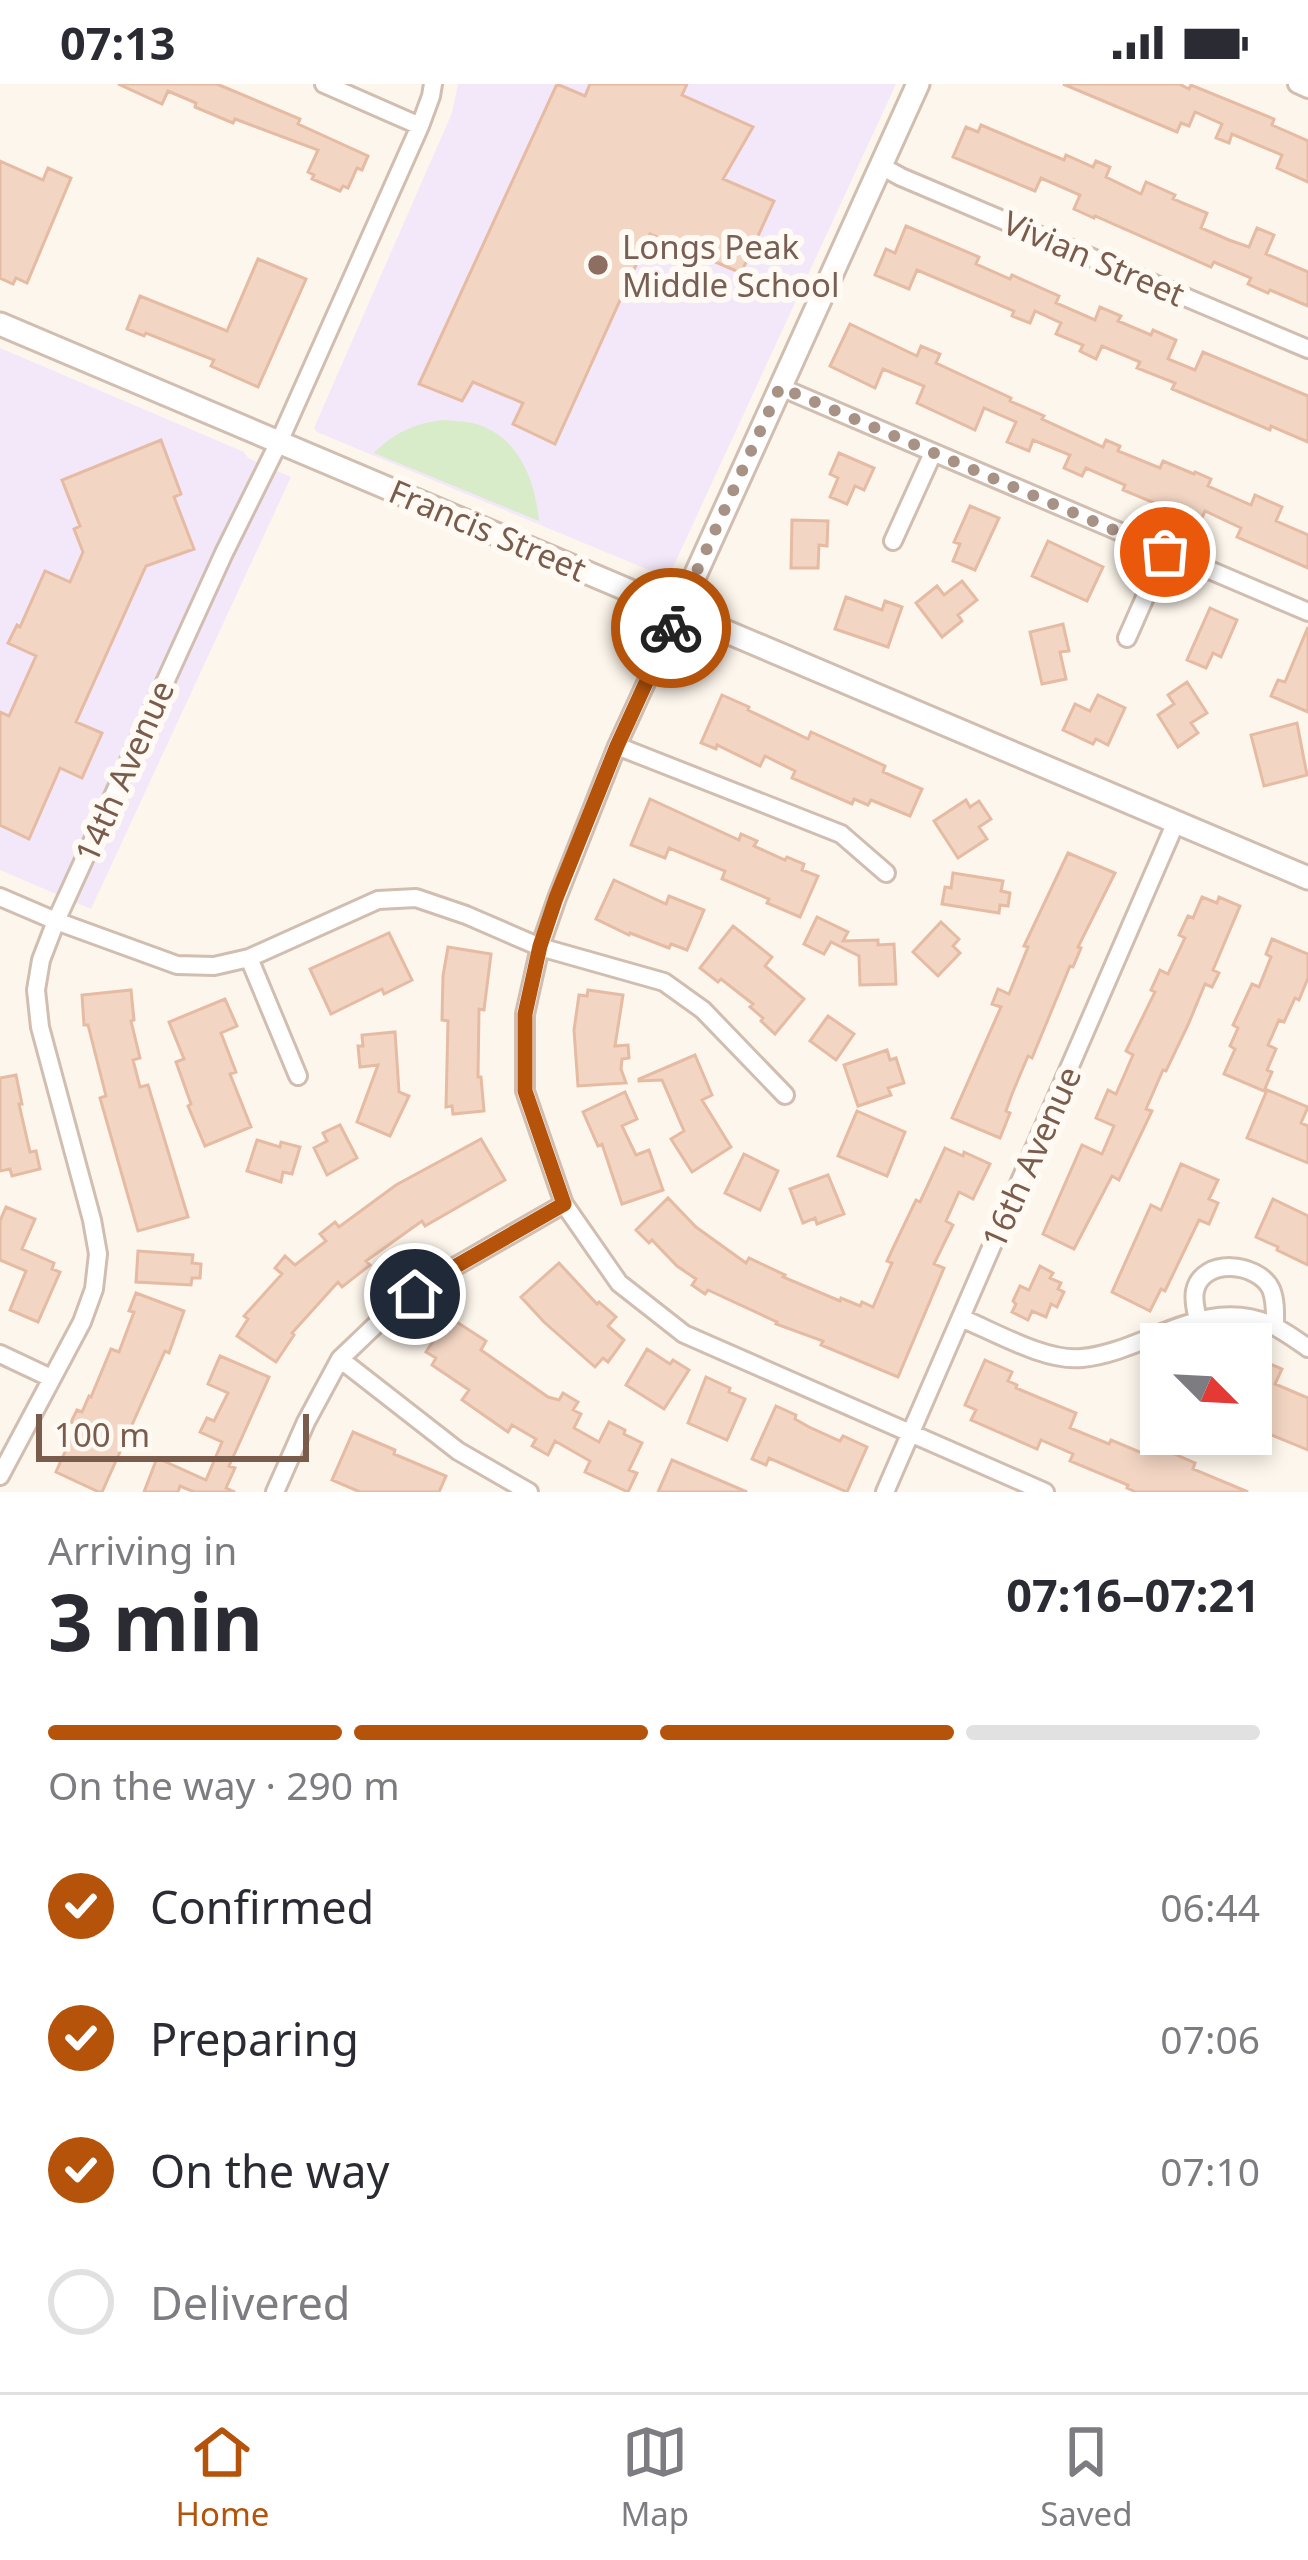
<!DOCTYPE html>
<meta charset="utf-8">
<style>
body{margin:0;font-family:"Noto Sans",sans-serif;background:#f2f2f3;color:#2b2b33;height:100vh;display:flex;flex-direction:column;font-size:45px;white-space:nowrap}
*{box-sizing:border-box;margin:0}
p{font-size:39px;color:#7c7c81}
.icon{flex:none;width:66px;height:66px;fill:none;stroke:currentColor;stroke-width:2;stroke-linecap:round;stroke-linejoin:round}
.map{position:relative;height:1408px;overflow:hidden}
.drawer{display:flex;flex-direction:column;background:#fff;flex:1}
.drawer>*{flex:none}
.needle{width:78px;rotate:114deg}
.tools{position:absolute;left:1140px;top:1239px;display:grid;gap:24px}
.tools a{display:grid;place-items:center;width:132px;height:132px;border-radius:0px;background:#fff;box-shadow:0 6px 18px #0003;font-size:60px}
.scale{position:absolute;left:36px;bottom:30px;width:273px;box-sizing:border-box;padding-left:12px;border:6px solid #7a5c4d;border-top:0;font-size:33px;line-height:42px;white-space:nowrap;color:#7a5c4d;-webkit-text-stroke:9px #fffaf3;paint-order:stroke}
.pin{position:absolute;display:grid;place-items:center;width:102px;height:102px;color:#fff;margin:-51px;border:6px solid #fff;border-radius:50%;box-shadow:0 3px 12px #0007}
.courier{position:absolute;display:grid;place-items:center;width:120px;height:120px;margin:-60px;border:9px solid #b45309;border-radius:50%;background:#fff;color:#222;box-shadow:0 3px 15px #0007}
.overview em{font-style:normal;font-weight:700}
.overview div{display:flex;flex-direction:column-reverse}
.overview{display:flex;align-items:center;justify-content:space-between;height:204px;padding:0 48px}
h1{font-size:78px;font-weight:700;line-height:90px}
.bar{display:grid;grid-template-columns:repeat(4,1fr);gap:18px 12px;align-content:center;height:144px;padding:0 48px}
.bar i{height:15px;border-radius:9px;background:#e1e1e2}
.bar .current{background:#b45309}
.bar p{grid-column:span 4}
ol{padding:0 48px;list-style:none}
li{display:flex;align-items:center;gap:36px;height:132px}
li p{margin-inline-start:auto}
li .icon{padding:12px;border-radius:50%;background:#b45309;color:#fff;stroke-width:4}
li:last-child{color:#7c7c81}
li i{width:66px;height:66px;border:6px solid #e1e1e2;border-radius:50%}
.status{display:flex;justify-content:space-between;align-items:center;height:84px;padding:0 60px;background:#fff;direction:ltr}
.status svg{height:33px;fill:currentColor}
.menu{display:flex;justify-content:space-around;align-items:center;height:168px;border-top:3px solid #e1e1e2;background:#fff;font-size:33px;color:#7c7c81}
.menu a{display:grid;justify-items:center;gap:6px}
.menu .current{color:#b45309}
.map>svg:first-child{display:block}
.education{fill:#f3e8fa}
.green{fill:#d8ecc9}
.building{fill:#f3d5c3;stroke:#e6bba3;stroke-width:3}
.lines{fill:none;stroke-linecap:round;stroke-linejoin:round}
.minor-casing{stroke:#d1beb0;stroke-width:22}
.tertiary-casing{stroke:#d1beb0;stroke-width:27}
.minor{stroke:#fff;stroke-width:16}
.tertiary{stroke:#fff;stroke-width:21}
.done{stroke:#a89285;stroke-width:12;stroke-dasharray:0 21.6}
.route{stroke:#b45309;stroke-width:15}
.education-dot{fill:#8d6e63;stroke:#fffaf3;stroke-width:4.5}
.labels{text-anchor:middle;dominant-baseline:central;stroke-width:12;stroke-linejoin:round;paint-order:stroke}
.education-label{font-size:33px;fill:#785e54;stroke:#fffaf3;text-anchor:start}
.street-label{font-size:33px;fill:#7a5c4d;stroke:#fffaf3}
</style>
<div class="status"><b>07:13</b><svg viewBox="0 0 49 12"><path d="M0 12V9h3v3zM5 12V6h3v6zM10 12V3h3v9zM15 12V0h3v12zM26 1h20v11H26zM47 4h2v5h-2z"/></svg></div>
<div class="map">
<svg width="1308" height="1408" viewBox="0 0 1308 1408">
<rect width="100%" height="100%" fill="#fdf6ec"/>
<path class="education" d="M 458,0 L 896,0 L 668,494 L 317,348 L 314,344 L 452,29 Z
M 0,264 L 244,368 L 248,374 L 291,393 L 91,825 L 0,786 Z"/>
<path class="green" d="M 443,336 C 452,337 463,337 472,339 C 518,350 535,395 539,437 L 374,369 C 394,349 415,339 443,336 Z"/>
<path class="building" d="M 118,0 L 217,0 L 300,35 L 298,40 L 368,72 L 362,86 L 357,84 L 348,104 L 343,102 L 340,107 L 312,95 L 314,91 L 308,88 L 318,66 L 235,35 L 233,39 L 195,23 L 196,19 L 168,7 L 162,20 Z
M 557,0 L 585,12 L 590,0 L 687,0 L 682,11 L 753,43 L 723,95 L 774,117 L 741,189 L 650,150 L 555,360 L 513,340 L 523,319 L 473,298 L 462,317 L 419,300 Z
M 1063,0 L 1179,0 L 1189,5 L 1191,1 L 1274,35 L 1272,41 L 1308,57 L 1308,98 L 1277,84 L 1282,71 L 1232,50 L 1229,59 L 1216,54 L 1222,40 L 1195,28 L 1189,42 L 1181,39 L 1177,48 Z
M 981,41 L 1064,76 L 1066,71 L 1093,83 L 1096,77 L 1110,83 L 1106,93 L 1141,110 L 1146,98 L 1175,111 L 1173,115 L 1207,129 L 1201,144 L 1229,156 L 1249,163 L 1257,144 L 1274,151 L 1266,170 L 1308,188 L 1308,222 L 1270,206 L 1268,209 L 1248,200 L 1251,194 L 1214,178 L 1211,183 L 1095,132 L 1094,134 L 1074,125 L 1080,111 L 1041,94 L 1035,107 L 953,73 L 966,43 L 978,48 Z
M 0,77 L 43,96 L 48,84 L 71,94 L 27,199 L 16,194 L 13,200 L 0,194 Z
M 906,142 L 979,173 L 976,180 L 1010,195 L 1012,191 L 1059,212 L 1056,219 L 1095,236 L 1100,223 L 1121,232 L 1118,237 L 1151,251 L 1153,246 L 1176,256 L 1168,275 L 1195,286 L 1203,268 L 1308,312 L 1308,358 L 1271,342 L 1270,346 L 1172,305 L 1175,299 L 1137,284 L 1140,278 L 1102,262 L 1096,275 L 1080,267 L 1083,261 L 1056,250 L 1061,239 L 1035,227 L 1030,239 L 1012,232 L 1014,227 L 917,186 L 909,205 L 875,191 L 886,165 L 895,169 Z
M 258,175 L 306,195 L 258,303 L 211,282 L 214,276 L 146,249 L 144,252 L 127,245 L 140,212 L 227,247 Z
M 850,240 L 917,272 L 921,262 L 940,270 L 936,279 L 1011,314 L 1010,317 L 1044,332 L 1042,335 L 1103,363 L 1106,356 L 1120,362 L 1118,367 L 1160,384 L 1163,377 L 1194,390 L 1195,388 L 1211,395 L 1208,402 L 1251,421 L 1255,411 L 1282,423 L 1276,437 L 1308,451 L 1308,484 L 1237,453 L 1241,444 L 1205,427 L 1198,442 L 1175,431 L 1176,428 L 1123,406 L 1125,401 L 1086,384 L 1082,392 L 1064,384 L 1070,371 L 1033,356 L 1029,367 L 1007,358 L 1016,338 L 984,324 L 975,346 L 917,319 L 924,302 L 883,285 L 875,304 L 830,282 Z
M 161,356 L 181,410 L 174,413 L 194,465 L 146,482 L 76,638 L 102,649 L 82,694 L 60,684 L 29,755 L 0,741 L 0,628 L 9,632 L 36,572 L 8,559 L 17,541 L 20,543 L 45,487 L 70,498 L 83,468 L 74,445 L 80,442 L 62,396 Z
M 839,369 L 874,384 L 864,406 L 855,402 L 847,420 L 830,413 L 838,394 L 830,390 Z
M 970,422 L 999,434 L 975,486 L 953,477 L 960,460 L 954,458 Z
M 792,436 L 828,437 L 827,462 L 819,461 L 818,484 L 791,484 Z
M 1048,457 L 1103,483 L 1087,517 L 1032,492 Z
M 962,497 L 977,516 L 958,531 L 962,537 L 942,553 L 916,519 L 937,502 L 944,511 Z
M 846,513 L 882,526 L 885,517 L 902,523 L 888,563 L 835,545 Z
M 1210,524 L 1237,536 L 1221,573 L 1213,569 L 1206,584 L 1187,576 Z
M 1063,540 L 1069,567 L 1060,568 L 1066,595 L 1042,600 L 1030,548 Z
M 1308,543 L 1308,628 L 1271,612 L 1278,596 L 1285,598 Z
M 1187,598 L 1207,629 L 1191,639 L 1198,649 L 1178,663 L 1158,631 L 1174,620 L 1168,611 Z
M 722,611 L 749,623 L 748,626 L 808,655 L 811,648 L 885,682 L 883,688 L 922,705 L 910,732 L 871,716 L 868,721 L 854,715 L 852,720 L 792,694 L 795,687 L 765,672 L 760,682 L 717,661 L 716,665 L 701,659 Z
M 1098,611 L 1125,624 L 1108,661 L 1096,655 L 1093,660 L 1063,646 L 1075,620 L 1090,627 Z
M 1297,639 L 1307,691 L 1264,702 L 1251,651 Z
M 650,715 L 739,756 L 741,750 L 757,757 L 754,762 L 785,776 L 787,773 L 804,780 L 802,786 L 818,792 L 800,833 L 767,819 L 769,815 L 722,795 L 725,787 L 669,764 L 665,774 L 631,761 Z
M 966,716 L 970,723 L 979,717 L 991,735 L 979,743 L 987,755 L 958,774 L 934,737 Z
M 1068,769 L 1115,789 L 1078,863 L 1081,864 L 1073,883 L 1070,882 L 1032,974 L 1028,972 L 1012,1010 L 1006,1027 L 1010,1029 L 1000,1054 L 952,1034 L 1001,923 L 992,920 L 998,905 L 1009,910 L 1028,863 L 1024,862 Z
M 953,789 L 1003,797 L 1001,807 L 1010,809 L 1008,822 L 1000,821 L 999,829 L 942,820 L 945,803 L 951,804 Z
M 614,796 L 666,820 L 669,812 L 704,826 L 687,866 L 671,860 L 669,864 L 630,849 L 629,851 L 596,835 Z
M 1202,813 L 1217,819 L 1219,813 L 1240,822 L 1213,886 L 1219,889 L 1212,903 L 1205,900 L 1188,941 L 1166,987 L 1163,986 L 1146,1025 L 1152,1027 L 1119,1096 L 1112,1092 L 1074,1165 L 1043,1150 L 1082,1061 L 1102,1070 L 1114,1042 L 1096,1034 L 1108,1006 L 1116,1010 L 1133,971 L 1126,967 L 1155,908 L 1151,906 L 1160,886 L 1168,890 L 1185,854 L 1179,851 L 1188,832 L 1193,834 Z
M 817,833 L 848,848 L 843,857 L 878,856 L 878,861 L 894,860 L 896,900 L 860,901 L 859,872 L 831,858 L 824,870 L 804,860 Z
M 941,838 L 959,855 L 953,862 L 960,869 L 938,892 L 913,868 Z
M 733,842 L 772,873 L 765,882 L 804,915 L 775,950 L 761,937 L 763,934 L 750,923 L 753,920 L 721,895 L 718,898 L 700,884 Z
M 389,849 L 412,896 L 384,910 L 382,905 L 331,930 L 310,885 Z
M 1272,855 L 1308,870 L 1308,894 L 1299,916 L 1295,914 L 1284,938 L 1279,936 L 1268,961 L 1276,965 L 1267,986 L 1272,988 L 1264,1007 L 1224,990 L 1235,965 L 1230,962 L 1238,944 L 1233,941 L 1252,900 L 1259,903 L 1271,873 L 1266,870 Z
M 448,863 L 491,870 L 484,926 L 479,925 L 478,993 L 481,993 L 484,1027 L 453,1030 L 452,1022 L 446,1023 L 448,937 L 442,936 L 443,892 Z
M 131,906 L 134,936 L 131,937 L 140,974 L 133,976 L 140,1003 L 148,1001 L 188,1133 L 138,1147 L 100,1014 L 106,1012 L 88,941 L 84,941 L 82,911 Z
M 588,906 L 623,911 L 615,962 L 628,961 L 629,974 L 622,975 L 621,985 L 626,999 L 578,1002 L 574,946 L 579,911 L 587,912 Z
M 225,915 L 237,942 L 221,949 L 236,988 L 230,990 L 251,1043 L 205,1062 L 188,1022 L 191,1020 L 176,978 L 184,975 L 169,938 Z
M 828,932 L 854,950 L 836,976 L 810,957 Z
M 395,948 L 399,1008 L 409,1012 L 390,1052 L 357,1038 L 378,981 L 360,983 L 358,962 L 363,962 L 362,951 Z
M 887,966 L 890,976 L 896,974 L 904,999 L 888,1004 L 891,1011 L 858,1022 L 844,981 Z
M 695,971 L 712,1011 L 702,1016 L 731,1063 L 692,1088 L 671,1055 L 684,1047 L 662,996 L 639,997 L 639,995 Z
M 16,991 L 22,1020 L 19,1020 L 30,1068 L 36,1067 L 40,1085 L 12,1092 L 10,1085 L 0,1087 L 0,994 Z
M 1267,1006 L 1308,1023 L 1301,1039 L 1308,1042 L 1308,1079 L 1247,1054 Z
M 625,1008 L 637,1035 L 622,1042 L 636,1071 L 649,1066 L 663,1106 L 622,1120 L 602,1060 L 598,1062 L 583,1028 Z
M 857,1027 L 905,1048 L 887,1092 L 838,1072 Z
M 340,1041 L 357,1074 L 327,1091 L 314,1064 L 327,1057 L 323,1049 Z
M 481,1055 L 505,1096 L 425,1142 L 422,1137 L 366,1177 L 370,1181 L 342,1203 L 338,1198 L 292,1249 L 294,1251 L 276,1278 L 237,1252 L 248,1235 L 244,1232 L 282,1190 L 275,1184 L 285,1172 L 295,1181 L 326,1157 L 320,1150 L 335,1138 L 339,1143 L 396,1101 Z
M 257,1056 L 280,1063 L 281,1058 L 300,1063 L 292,1090 L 283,1088 L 281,1098 L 247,1087 Z
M 945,1064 L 963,1072 L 964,1068 L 990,1080 L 973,1115 L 959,1108 L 946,1137 L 953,1141 L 934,1180 L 944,1184 L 898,1293 L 821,1261 L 823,1257 L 776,1240 L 777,1238 L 708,1206 L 705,1210 L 692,1201 L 696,1195 L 677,1182 L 652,1156 L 649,1159 L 636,1146 L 668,1114 L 696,1143 L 746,1179 L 749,1174 L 785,1191 L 783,1193 L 840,1217 L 841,1214 L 860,1222 L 862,1218 L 873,1223 L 892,1179 L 887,1177 L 894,1162 L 916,1116 L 920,1118 Z
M 744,1070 L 778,1087 L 760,1126 L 725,1109 Z
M 1181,1080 L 1218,1096 L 1209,1115 L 1218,1119 L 1209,1140 L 1199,1136 L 1165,1207 L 1161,1205 L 1150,1227 L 1112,1208 L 1151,1121 L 1161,1126 Z
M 828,1091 L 844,1130 L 817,1140 L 815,1134 L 803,1139 L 790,1105 Z
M 1273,1115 L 1308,1132 L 1308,1181 L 1277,1166 L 1278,1163 L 1256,1153 Z
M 6,1123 L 35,1135 L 22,1165 L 54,1179 L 52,1185 L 60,1188 L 38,1238 L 10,1226 L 26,1187 L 0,1176 L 0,1137 Z
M 138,1167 L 193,1171 L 192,1179 L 201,1180 L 200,1194 L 192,1194 L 191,1201 L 136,1198 Z
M 559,1179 L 597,1220 L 599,1218 L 616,1233 L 608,1242 L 624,1256 L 608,1278 L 603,1274 L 595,1283 L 544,1238 L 521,1213 Z
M 1040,1182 L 1053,1189 L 1050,1194 L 1061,1199 L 1058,1205 L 1064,1208 L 1057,1223 L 1051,1220 L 1046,1233 L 1032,1227 L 1028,1236 L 1012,1228 L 1016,1220 L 1013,1217 L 1020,1202 L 1029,1206 Z
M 136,1209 L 184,1227 L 169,1269 L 165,1267 L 102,1408 L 99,1408 L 56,1388 L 77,1341 L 71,1338 L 77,1326 L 82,1328 L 89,1312 L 91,1313 L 111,1265 L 119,1268 L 134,1228 L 129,1227 Z
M 449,1233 L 486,1257 L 481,1266 L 548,1313 L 559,1316 L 563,1309 L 578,1318 L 573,1326 L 581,1330 L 574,1344 L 599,1358 L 609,1338 L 625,1346 L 624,1350 L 642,1359 L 629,1386 L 637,1389 L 628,1408 L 585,1388 L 590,1377 L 555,1357 L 548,1371 L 532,1362 L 536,1355 L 512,1341 L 508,1348 L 462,1316 L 469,1306 L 432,1281 L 436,1274 L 426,1268 Z
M 647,1265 L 670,1280 L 673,1276 L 689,1286 L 664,1325 L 626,1301 Z
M 220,1272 L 269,1293 L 229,1382 L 235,1384 L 226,1404 L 235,1408 L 194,1408 L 180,1402 L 178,1408 L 144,1408 L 157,1374 L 206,1396 L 222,1358 L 200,1348 L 207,1334 L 214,1337 L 228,1309 L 208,1300 Z
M 1259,1275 L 1282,1285 L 1275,1300 L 1308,1314 L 1308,1366 L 1262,1347 L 1268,1332 L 1251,1324 L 1251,1292 Z
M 985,1276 L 1012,1288 L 1008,1297 L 1017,1301 L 1016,1304 L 1076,1329 L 1070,1344 L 1109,1360 L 1111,1356 L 1142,1369 L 1147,1358 L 1195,1379 L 1193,1385 L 1248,1408 L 1136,1408 L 1127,1404 L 1128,1401 L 1070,1377 L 1073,1370 L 1041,1356 L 1037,1365 L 971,1336 L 976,1326 L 965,1321 Z
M 706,1293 L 730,1304 L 729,1308 L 745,1315 L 727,1356 L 688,1339 Z
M 776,1322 L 796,1331 L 795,1335 L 809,1343 L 840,1357 L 843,1352 L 867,1363 L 847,1408 L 769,1374 L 766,1381 L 752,1375 Z
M 353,1348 L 395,1366 L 394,1370 L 446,1392 L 439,1408 L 360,1408 L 332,1396 Z
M 672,1376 L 747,1408 L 658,1408 Z"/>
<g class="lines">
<g class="minor-casing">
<path id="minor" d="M 324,0 L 420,42
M 1297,0 L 1308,5
M 881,82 L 901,93 L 1308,265
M 780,303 L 1308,528
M 893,457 L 933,369
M 1127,554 L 1165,468
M 617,662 L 841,750 L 886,789
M 0,813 L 56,837 L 177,881 L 214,882 L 249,874 L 378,816 L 416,814 L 466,831 L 540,863 L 664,898 L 703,926 L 785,1011
M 249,874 L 298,992
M 564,1120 L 619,1199 L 684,1250 L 1045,1408
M 961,1234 C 995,1248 1046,1278 1082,1274 C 1145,1268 1203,1212 1269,1240 C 1282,1245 1296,1256 1308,1264
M 1198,1236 C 1196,1227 1193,1216 1195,1207 C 1202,1173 1258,1178 1271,1205 C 1276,1217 1275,1231 1275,1243
M 0,1270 L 51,1294
M 340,1275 L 458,1367 L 529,1408
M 0,1392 L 82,1238 L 94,1205 L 98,1170 L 92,1136 L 40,943 L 36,906 L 41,876 L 56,837 L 224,469 L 279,358 L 420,42 L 431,12 L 433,0
M 275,1408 L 306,1338 L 340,1275 L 386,1231 L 444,1189 L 564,1120 L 525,1007 L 525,930 L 540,863 L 557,814 L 617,662 L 679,527
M 885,1408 L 1176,738"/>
</g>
<g class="tertiary-casing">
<path id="tertiary" d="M 0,240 L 1308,794
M 679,527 L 918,0"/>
</g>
<use href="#minor" class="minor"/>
<use href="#tertiary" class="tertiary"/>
</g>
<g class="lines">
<path class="done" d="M 671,544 L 780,303 L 1165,468"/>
<path class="route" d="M 415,1210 L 444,1189 L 564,1120 L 525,1007 L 525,930 L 540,862 L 556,814 L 617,662 L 671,544"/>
</g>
<circle class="education-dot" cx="598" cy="181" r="12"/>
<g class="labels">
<g class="education-label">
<text x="622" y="162">Longs Peak<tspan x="622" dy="38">Middle School</tspan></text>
</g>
<g class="street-label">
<text transform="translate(1094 174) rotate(23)">Vivian Street</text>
<text transform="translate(488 446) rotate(23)">Francis Street</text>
<text transform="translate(124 687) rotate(-66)">14th Avenue</text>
<text transform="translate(1031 1073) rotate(-66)">16th Avenue</text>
</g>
</g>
</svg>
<div class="tools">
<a><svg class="needle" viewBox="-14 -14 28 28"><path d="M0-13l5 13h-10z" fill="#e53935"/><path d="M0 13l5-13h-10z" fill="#7c7c81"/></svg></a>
</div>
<div class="scale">100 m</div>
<div class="pin" style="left:1165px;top:468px;background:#ea580c"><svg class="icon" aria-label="bag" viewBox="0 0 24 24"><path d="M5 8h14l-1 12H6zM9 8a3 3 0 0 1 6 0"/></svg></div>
<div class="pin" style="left:415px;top:1210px;background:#1f2937"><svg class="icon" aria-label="home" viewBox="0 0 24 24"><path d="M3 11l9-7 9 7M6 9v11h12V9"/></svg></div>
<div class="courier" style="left:671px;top:544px"><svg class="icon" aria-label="bike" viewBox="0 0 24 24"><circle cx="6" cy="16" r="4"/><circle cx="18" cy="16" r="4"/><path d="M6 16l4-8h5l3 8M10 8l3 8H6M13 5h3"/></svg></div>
</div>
<section class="drawer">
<div class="overview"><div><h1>3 min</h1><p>Arriving in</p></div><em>07:16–07:21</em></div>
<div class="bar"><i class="current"></i><i class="current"></i><i class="current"></i><i></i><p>On the way · 290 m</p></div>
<ol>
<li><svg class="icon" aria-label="check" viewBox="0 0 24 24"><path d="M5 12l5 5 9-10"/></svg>Confirmed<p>06:44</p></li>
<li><svg class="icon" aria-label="check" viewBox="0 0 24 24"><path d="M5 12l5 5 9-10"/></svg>Preparing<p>07:06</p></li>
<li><svg class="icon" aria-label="check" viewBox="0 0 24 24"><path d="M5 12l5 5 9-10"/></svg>On the way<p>07:10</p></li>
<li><i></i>Delivered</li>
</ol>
</section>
<nav class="menu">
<a class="current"><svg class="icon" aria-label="home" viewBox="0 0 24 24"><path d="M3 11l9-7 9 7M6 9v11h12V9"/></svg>Home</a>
<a><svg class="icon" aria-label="map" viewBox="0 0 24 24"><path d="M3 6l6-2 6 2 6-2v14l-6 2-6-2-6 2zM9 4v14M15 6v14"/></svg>Map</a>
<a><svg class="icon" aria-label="saved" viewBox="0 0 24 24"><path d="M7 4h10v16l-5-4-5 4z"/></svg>Saved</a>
</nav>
